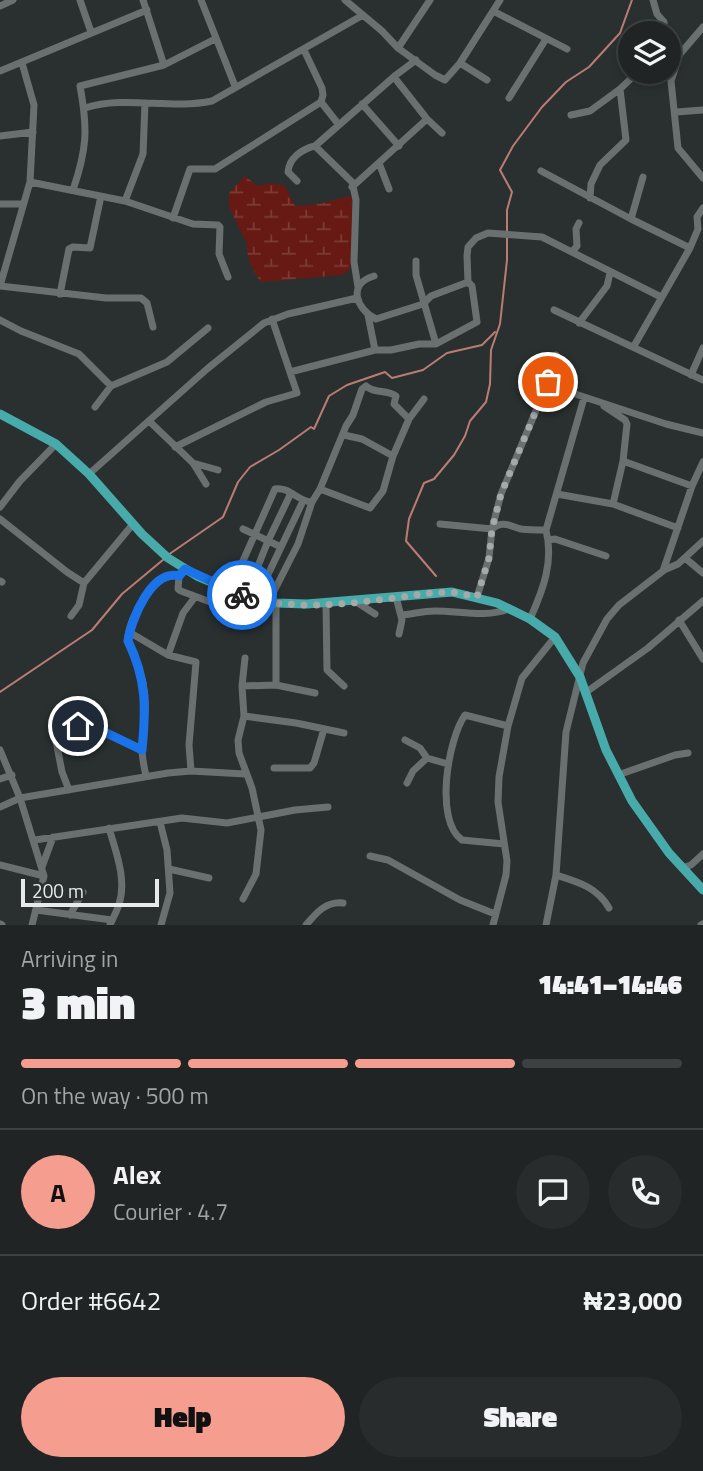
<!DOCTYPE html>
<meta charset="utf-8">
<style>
body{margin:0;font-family:"Titillium Web",sans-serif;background:#282c2c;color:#f1f3f6;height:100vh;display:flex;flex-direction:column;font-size:26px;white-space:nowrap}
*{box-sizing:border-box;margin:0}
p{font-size:23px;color:#a2a4a6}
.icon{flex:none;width:38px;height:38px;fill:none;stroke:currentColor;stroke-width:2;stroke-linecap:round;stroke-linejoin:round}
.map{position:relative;height:925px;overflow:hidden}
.drawer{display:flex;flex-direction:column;background:#202424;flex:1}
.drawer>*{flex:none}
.controls{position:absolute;left:618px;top:21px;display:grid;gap:14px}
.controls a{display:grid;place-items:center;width:63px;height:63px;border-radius:50%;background:#202424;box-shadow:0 4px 10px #0003,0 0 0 2px #3d4141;font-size:35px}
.scale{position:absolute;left:21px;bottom:18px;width:138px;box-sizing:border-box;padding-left:7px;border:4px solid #e6eaea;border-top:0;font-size:19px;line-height:24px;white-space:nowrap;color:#e6eaea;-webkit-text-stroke:5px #2a3030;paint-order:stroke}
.pin{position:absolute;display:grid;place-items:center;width:60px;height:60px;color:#fff;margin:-30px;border:4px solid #fff;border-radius:50%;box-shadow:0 2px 7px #0007}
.courier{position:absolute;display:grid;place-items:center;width:70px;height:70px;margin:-35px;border:5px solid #1a73e8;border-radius:50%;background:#fff;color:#222;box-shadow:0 2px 9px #0007}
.overview em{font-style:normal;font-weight:800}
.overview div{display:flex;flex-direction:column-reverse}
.overview{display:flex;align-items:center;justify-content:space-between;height:119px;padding:0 21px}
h1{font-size:46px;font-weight:800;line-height:52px}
.bar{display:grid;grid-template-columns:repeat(4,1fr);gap:10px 7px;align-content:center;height:84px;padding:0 21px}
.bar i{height:9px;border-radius:5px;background:#3d4141}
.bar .on{background:#f59d8f}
.bar p{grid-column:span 4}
.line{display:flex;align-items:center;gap:18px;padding:0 21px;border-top:2px solid #3d4141}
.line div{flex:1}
.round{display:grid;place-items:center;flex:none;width:74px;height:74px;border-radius:37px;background:#282c2c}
.button{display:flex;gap:14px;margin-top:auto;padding:14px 21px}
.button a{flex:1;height:80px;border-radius:42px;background:#f59d8f;color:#111;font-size:28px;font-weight:800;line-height:80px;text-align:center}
.button a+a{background:#282c2c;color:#f1f3f6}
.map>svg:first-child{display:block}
.wetland{fill:url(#wetland-marsh)}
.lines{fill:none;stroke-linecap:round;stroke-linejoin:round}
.stream{stroke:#bb7c74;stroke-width:2}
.minor{stroke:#6a7070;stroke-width:7}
.major{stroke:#48abab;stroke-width:9}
.done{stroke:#a4a9a9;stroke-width:7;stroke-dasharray:0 12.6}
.route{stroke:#1a73e8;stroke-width:9}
</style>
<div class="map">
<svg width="703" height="925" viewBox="0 0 703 925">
<defs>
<pattern id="wetland-marsh" width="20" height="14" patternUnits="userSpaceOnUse" patternTransform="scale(1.75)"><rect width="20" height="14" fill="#671a13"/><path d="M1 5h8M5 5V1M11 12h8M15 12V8" fill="none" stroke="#7d3b36"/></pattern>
</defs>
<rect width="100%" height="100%" fill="#2a3030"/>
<path class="wetland" d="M 245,176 L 258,186 L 272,183 L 285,186 L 295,206 L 319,204 L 349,196 L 352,198 L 353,239 L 350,269 L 343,275 L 261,282 C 253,272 246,257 247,244 L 229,207 L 229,193 Z"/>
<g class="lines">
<path class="stream" d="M 507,232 L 507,210 L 512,192 L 500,170 L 513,146 L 542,107 L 566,82 L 589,67 L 620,33 L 632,0
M 168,555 L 223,517 L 238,482 L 250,467 L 279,450 L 311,427 L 314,429 L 329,396 L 347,385 L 385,372 L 392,378 L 423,370 L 447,353 L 482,345 L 495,332
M 436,576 L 406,541 L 409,519 L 424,483 L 434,479 L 454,455 L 465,436 L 470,421 L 486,402 L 490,384 L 491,350 L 500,324 L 507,260 L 507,237
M 0,692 L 92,630 L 122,594 L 164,559"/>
<path class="minor" d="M 80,0 L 91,32
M 143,0 L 164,65
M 201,0 L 235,86
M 345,0 L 382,31 L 398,48 L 435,75 L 445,80 L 460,63 L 500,0
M 653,0 L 657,14 L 664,22 L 663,33
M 0,6 L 13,0
M 495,12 L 567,49
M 703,27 L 680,54 L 671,81 L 678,148 L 703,178
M 668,46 L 680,54
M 398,48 L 430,0
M 460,63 L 487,80
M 0,71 L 147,10
M 394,77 L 427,119 L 442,133
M 509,98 L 546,39
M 321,102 L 339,125
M 362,104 L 399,146
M 85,108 C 125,95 170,110 212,101 L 363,15
M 676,112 L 703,110
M 571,115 L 590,111 L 620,89
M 0,136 L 33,132
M 315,146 L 352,182 L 356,200 L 354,262 L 358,287
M 379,163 L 389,189
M 541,171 L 631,219 L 690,248
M 297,181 L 288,172 C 289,158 302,149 315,146 L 396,75 L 416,60
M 30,182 L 125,201 L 193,224 L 218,225 L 220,227 L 219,254 L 228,277
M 352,187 L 427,119
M 73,190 C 87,149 88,129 80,86 L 164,65 L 215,39
M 590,198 L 591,184 L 600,165 L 626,140 L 620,89 L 638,72
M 125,201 L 143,154 L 145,103
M 0,204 L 23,204
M 173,218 L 190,169 L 215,169 L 321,102 L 323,95 L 322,88 L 304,50
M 631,219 L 643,177
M 572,252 L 577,246 L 576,229 L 579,223
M 416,261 L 416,275 L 436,344
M 374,276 C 347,284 356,309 376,319 L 423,304 L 431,296 L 468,282
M 0,286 L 30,182 L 34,105 L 22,63
M 0,286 L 106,298 L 141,298 L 147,303 L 153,327
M 60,294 L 69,249 L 73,247 L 90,248 L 101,196
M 554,310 L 703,380
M 368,315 L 375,350
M 0,320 L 21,331 L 79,354 L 111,386
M 579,323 L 607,286 L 610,273
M 634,346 L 690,248 L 698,229 L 697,217 L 703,208
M 556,355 L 547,377 L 551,386 L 666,424 L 703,433
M 290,372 L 375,350 L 391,350 L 419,344 L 436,344 L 477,322 L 472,286 L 468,282 L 467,256 L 468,247 L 476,238 L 488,233 L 542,237 L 661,297
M 691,375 L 703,348
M 604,406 L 625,420 L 627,424 L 623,461 L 613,504
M 95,407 L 111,386 L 167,362 L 208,328
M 409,419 L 424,399
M 149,421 L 193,463 L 206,484
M 344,435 L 362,439 L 393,456
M 175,447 L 266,402 L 297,393 L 272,319
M 623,461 L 692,486
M 193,463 L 218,470
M 89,474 L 207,369 L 264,323 L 288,314 L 357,298
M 557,494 L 613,504 L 678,528
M 0,507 L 20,481 L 56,444
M 0,519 L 67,572 L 84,583
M 440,524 L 492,529 C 502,520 510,526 521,529 C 529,530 537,530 546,530
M 243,529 L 281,547
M 548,540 L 555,539 L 606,556
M 685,558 L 703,573
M 664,570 L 678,564 L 703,541
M 179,576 L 178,589 L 181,591 L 213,603
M 0,581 L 2,582
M 230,590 L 275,489 C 289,486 298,502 312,502
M 246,596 L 268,541 L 291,493
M 396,597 L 402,620 L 399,634
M 477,597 L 489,558 L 492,529 L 501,494 L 548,382
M 259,600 L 263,585 L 303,501
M 269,601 L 298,544 L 312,502 L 320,489 L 346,426 L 353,415 L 362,389 L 366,386 C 374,394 387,389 396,396 L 394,404 L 409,419 L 393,456 L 383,491 L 370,508 L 320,489
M 355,601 L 375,614
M 276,603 L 276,685 L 315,693
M 326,604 L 327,670 L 344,686
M 401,615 C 412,614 424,611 435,611 C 461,611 485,618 509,609
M 71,616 L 79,605 L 84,583 L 133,524
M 530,619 C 543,590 554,562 546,530 L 584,398
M 679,620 L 703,659
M 129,632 L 168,655 L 196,662 L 189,745 L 191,771
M 168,655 L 183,613 L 195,597
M 242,686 L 276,685
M 585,693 L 648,648 L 703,601
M 244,716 L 296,723 L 344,733
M 405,740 L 420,748 L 427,758 L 448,764
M 0,750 L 20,798 L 44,876 L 32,925
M 274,768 L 310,768 L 314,763 L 324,729
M 618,775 L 675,755 L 688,753
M 146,776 C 144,767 142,757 142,748 C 143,726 148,705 143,683 C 141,671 128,646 128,637 C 130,616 155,569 179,576 L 185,569
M 0,779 L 12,775
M 407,783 L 413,771 L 427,758
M 69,790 L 62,772 L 55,736 C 72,710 122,741 142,750
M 0,807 L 20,798 L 168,773 L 191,771 L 245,774
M 160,822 L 167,850 L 170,893 L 161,925
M 109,828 C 116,852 127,880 119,904 C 117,911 113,918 110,925
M 35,840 L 182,818 L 227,823 L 295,810 L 328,807
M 504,844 L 462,840 C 434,821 448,739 465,715 L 508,726
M 370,856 L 388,860 L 460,900 L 495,914
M 0,865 L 44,876
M 42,867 L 53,837
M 682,868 L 691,865 L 703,854
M 169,869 L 209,878
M 556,875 C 578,882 597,887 609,908
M 243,899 L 256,874 L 261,830 L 252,788 L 239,753 L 238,740 L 244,716 L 242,686 L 245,658
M 36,910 L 112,920
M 70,915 L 83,892
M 0,924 L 2,925
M 306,925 C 316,913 326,901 343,903
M 493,925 L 506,875 L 507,861 L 498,802 L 499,777 L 508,726 L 522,678 L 555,637
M 546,925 L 556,875 L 566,732 L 583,663 L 607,619 L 619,605 L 663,571 L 692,486 L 703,462
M 701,925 L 703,924"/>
<path class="major" d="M 0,414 L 56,444 L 89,474 L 142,534 L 168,558 L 197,576 L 230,590 L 276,603 L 307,604 L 452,592 L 497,603 L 530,619 L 555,637 L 580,677 L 606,750 L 632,801 L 669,853 L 703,890"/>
</g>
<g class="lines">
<path class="done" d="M 242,595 C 302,615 371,600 432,593 L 452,592 L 477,597 L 489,558 L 492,529 L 501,494 L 548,382"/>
<path class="route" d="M 78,726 L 94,727 L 142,750 C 146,709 147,680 128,641 C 131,619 152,569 179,576 L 185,569 L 242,595"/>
</g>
</svg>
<div class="controls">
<a><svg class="icon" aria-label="layers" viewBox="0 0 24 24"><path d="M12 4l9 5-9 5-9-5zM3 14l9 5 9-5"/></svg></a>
</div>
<div class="scale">200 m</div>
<div class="pin" style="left:548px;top:382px;background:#ea580c"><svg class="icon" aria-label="bag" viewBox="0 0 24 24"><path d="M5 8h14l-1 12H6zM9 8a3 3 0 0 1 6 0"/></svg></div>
<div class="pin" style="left:78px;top:726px;background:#1f2937"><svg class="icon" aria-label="home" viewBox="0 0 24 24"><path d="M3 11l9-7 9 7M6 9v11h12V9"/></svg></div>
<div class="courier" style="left:242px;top:595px"><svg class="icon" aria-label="bike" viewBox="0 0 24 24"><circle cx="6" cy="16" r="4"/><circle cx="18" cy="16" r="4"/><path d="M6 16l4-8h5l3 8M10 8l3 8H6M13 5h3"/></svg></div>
</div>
<section class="drawer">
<div class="overview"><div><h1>3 min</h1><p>Arriving in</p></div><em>14:41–14:46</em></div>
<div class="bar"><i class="on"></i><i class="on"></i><i class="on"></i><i></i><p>On the way · 500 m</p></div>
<div class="line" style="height:126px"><b class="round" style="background:#f59d8f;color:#111">A</b><div><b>Alex</b><p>Courier · 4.7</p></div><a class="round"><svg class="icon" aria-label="chat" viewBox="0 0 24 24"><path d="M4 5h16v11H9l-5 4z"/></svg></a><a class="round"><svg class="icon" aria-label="phone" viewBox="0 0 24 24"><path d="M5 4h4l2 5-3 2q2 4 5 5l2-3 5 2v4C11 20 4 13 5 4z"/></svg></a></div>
<div class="line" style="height:91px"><div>Order #6642</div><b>₦23,000</b></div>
<div class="button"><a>Help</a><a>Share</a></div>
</section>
